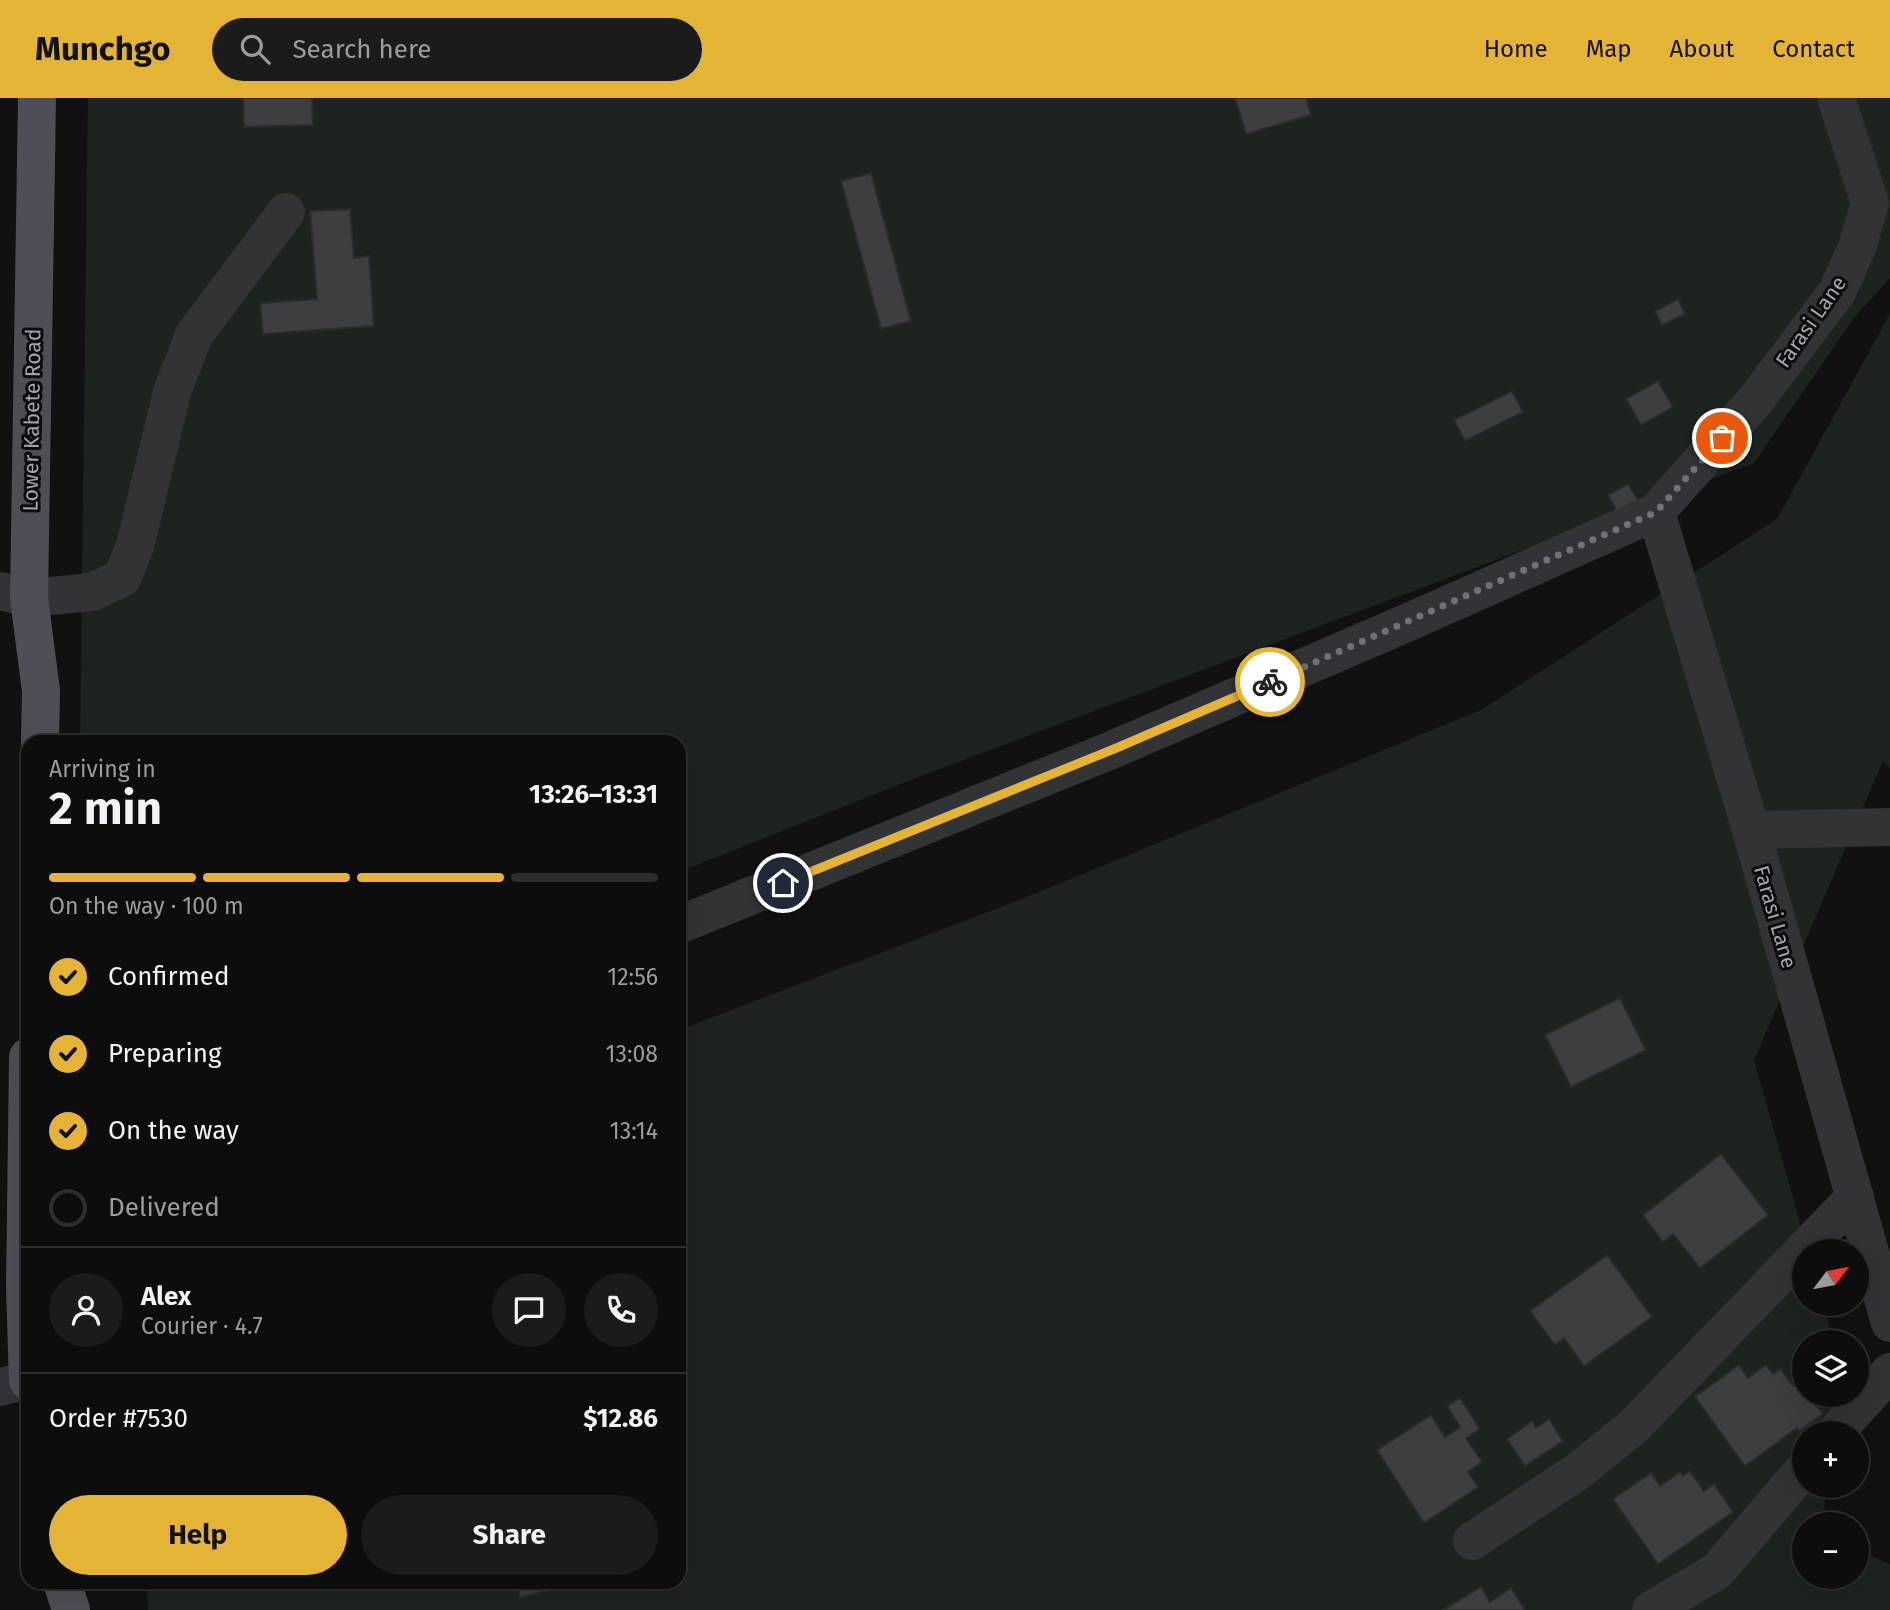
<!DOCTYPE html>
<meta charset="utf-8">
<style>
body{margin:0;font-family:"Fira Sans",sans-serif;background:#1b1b1c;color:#f1f3f6;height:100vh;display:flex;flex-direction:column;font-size:26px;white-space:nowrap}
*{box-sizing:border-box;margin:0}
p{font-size:23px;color:#9a9c9e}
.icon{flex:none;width:38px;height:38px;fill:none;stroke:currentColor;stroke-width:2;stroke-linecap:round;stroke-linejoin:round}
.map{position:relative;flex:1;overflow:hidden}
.details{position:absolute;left:21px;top:637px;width:665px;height:854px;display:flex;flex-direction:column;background:#0d0d0e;border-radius:21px;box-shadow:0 7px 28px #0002,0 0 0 2px #2d2d2e}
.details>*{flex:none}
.needle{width:46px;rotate:58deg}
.fabs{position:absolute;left:1792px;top:1141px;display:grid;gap:14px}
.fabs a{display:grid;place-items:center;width:77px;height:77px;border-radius:50%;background:#0d0d0e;box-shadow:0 7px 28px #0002,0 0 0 2px #2d2d2e;font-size:35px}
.pin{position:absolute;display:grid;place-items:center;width:60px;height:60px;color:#fff;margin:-30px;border:4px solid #fff;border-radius:50%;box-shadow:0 2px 7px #0007}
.courier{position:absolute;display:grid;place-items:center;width:70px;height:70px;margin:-35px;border:5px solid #e5b335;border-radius:50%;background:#fff;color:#222;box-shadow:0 2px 9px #0007}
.summary em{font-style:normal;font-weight:700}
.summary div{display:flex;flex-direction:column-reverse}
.summary{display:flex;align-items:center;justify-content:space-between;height:119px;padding:0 28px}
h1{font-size:46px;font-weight:700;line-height:52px}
.bar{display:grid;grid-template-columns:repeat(4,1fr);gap:10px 7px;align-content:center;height:84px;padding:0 28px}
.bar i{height:9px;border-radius:5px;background:#2d2d2e}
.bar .on{background:#e5b335}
.bar p{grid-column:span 4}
.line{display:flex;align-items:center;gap:18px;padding:0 28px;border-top:2px solid #2d2d2e}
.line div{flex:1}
.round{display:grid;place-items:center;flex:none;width:74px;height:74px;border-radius:37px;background:#1b1b1c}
ol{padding:0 28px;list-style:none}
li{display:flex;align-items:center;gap:21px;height:77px}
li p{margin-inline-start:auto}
li .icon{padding:7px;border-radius:50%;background:#e5b335;color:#111;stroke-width:4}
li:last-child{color:#9a9c9e}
li i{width:38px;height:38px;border:4px solid #2d2d2e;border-radius:50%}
.action{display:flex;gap:14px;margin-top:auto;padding:14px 28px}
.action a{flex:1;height:80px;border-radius:42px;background:#e5b335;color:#111;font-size:28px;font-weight:700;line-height:80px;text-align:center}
.action a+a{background:#1b1b1c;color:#f1f3f6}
header{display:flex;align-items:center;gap:42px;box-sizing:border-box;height:98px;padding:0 35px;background:#e5b335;color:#111}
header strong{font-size:33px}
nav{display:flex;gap:38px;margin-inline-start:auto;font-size:24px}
.search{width:490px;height:63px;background:#1b1b1c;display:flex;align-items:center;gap:18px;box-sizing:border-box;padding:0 24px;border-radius:38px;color:#9a9c9e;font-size:26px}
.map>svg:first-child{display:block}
.green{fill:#1d241e}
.building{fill:#3d3e42;stroke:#2b2b2e;stroke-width:2}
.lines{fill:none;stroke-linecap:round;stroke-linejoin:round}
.minor{stroke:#323337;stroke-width:38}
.major{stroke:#4e4f56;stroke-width:38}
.done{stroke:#70727a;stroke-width:7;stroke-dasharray:0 12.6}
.route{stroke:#e5b335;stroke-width:9}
.labels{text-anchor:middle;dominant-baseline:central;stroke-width:6;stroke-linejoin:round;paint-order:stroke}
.street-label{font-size:21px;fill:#a3a7b2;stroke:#0c0c0d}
</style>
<header>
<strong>Munchgo</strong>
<div class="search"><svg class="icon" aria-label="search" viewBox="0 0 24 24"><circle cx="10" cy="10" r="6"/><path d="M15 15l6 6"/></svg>Search here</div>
<nav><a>Home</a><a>Map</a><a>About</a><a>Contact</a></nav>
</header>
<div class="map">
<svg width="1890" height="1512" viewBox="0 0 1890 1512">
<rect width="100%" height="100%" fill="#111112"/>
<path class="green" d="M 88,0 L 1890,0 L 1890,180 L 1853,221 L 1754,365 L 918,679 L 679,774 L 679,644 L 80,644 Z
M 1890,216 L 1890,670 L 1883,663 L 1754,962 L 1808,1153 L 1804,1153 L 1804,1206 L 1823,1206 L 1834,1244 L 1804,1244 L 1804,1297 L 1834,1297 L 1831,1335 L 1804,1335 L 1804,1388 L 1826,1388 L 1823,1426 L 1804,1426 L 1804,1479 L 1857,1479 L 1857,1452 L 1890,1466 L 1890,1512 L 148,1512 L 147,1484 L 679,1484 L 679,932 L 1022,801 L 1481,612 L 1777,421 Z"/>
<path class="building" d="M 243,0 L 312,0 L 313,27 L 244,29 Z
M 1235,0 L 1306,0 L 1311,17 L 1246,36 Z
M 871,75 L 911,223 L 881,231 L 841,83 Z
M 350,111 L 354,160 L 369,158 L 374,228 L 263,236 L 260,205 L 317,201 L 310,113 Z
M 1678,201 L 1685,216 L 1662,227 L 1655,213 Z
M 1658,283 L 1673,309 L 1641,327 L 1626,301 Z
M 1512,293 L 1523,314 L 1465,343 L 1454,322 Z
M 1628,386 L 1638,402 L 1617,413 L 1608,397 Z
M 1620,900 L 1646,952 L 1571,989 L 1545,937 Z
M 1721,1056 L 1768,1117 L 1700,1170 L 1673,1136 L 1663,1144 L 1643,1117 Z
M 1607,1157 L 1652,1219 L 1584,1268 L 1564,1240 L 1555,1247 L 1530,1213 Z
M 1739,1267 L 1748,1280 L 1766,1267 L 1773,1276 L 1781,1271 L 1793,1288 L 1799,1284 L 1804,1290 L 1804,1297 L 1809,1297 L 1823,1316 L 1799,1333 L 1797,1330 L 1745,1368 L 1695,1299 Z
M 1460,1300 L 1480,1331 L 1466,1340 L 1482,1364 L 1468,1374 L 1478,1389 L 1424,1425 L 1377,1352 L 1431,1317 L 1445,1339 L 1460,1329 L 1447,1308 Z
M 1549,1321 L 1563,1343 L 1525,1368 L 1507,1341 L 1532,1323 L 1536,1330 Z
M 1690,1373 L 1704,1393 L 1714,1386 L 1733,1414 L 1658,1466 L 1613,1401 L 1651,1375 L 1660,1388 L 1680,1374 L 1683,1378 Z
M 517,1484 L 571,1484 L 572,1487 L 520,1499 Z
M 1481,1489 L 1490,1504 L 1511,1490 L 1525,1512 L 1443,1512 Z"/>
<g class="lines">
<path class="minor" d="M 1656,414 L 1751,732 L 1890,1225
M 0,493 L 29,500 L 92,494 L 122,480 L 135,448 L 172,294 L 194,237 L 286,114
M 1751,732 L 1890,729
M 679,827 L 1114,651 L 1411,523 L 1656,414 L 1754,304 L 1837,194 L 1857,149 L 1870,105 L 1836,0
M 0,1289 L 28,1282
M 1835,1335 L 1890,1274
M 1472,1443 L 1577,1374 L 1634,1328 L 1855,1099
M 1651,1512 L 1717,1473 L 1804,1371"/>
<path class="major" d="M 37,0 L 29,500 L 41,593 L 40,644
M 28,959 L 25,1191 L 28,1283
M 62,1484 L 71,1512"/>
</g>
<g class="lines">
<path class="done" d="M 1270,584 L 1656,414 L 1722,340"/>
<path class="route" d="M 783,785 L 1114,651 L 1270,584"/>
</g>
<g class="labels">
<g class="street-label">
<text transform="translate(1811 224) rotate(-55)">Farasi Lane</text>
<text transform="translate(32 322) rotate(-89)">Lower Kabete Road</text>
<text transform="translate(1775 819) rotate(74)">Farasi Lane</text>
</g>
</g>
</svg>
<div class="fabs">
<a><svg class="needle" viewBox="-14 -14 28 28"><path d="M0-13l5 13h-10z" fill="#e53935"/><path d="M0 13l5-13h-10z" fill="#9a9c9e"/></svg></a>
<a><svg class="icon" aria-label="layers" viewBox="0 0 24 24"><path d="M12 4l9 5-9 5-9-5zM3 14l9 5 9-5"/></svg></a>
<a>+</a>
<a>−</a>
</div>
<div class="pin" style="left:1722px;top:340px;background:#ea580c"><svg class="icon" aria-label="bag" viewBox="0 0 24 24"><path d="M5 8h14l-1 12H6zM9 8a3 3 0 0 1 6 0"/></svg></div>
<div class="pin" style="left:783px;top:785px;background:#1f2937"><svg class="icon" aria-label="home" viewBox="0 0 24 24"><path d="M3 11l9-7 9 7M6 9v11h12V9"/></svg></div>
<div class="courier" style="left:1270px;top:584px"><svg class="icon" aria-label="bike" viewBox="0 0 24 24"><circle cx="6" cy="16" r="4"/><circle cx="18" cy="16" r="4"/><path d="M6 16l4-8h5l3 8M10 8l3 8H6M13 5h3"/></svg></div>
<section class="details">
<div class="summary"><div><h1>2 min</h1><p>Arriving in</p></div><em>13:26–13:31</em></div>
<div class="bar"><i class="on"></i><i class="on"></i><i class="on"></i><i></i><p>On the way · 100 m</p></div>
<ol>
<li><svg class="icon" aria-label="check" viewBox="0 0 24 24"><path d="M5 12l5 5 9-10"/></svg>Confirmed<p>12:56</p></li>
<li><svg class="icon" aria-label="check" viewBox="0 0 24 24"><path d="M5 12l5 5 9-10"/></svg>Preparing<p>13:08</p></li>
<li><svg class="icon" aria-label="check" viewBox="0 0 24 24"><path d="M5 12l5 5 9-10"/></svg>On the way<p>13:14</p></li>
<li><i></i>Delivered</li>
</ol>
<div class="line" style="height:126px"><a class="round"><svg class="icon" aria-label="person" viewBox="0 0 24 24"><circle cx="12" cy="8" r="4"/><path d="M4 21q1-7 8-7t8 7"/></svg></a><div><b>Alex</b><p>Courier · 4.7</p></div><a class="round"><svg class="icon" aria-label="chat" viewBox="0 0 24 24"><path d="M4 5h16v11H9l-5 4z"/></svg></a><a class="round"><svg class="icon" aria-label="phone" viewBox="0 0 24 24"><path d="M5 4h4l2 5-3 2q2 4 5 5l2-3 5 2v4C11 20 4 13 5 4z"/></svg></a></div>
<div class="line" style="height:91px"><div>Order #7530</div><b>$12.86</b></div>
<div class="action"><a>Help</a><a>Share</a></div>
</section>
</div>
